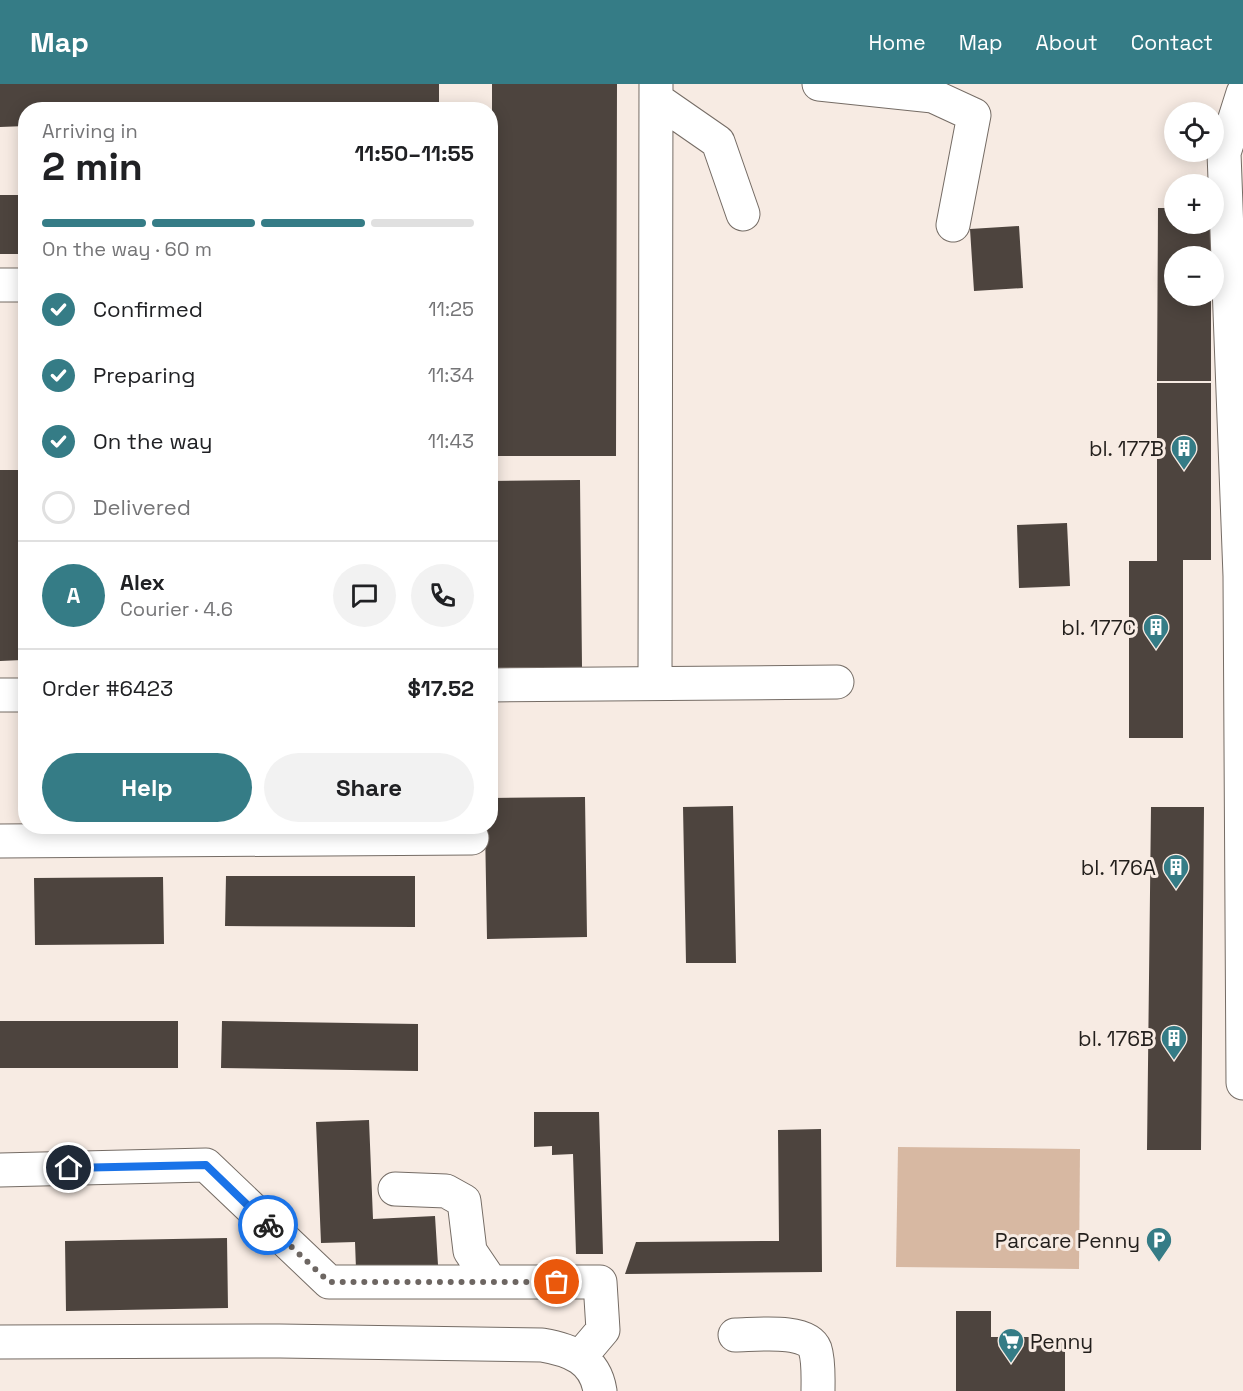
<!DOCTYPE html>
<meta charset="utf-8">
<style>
body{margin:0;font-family:"Space Grotesk",sans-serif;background:#f2f2f2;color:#202124;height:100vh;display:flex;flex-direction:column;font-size:22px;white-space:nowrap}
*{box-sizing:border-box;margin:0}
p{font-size:20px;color:#757577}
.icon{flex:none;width:33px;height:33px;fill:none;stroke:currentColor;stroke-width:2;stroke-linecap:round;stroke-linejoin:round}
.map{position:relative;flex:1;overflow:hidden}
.details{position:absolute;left:18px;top:18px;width:480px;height:732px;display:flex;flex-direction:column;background:#fff;border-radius:24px;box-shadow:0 3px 15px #0003}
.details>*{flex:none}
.controls{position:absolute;left:1164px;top:18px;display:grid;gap:12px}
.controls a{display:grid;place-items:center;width:60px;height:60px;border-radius:50%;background:#fff;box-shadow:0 3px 15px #0003;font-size:30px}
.pin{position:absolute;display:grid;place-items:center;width:51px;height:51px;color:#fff;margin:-26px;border:3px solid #fff;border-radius:50%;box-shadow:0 2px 6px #0007}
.courier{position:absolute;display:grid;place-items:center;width:60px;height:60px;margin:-30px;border:4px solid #1a73e8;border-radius:50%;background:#fff;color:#222;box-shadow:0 2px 8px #0007}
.overview em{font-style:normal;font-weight:600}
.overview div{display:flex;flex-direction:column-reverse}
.overview{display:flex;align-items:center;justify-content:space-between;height:102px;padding:0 24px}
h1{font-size:39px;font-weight:600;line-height:45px}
.bar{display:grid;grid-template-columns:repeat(4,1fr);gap:9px 6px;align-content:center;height:72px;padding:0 24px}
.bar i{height:8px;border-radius:4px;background:#e0e0e0}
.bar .active{background:#357c86}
.bar p{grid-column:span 4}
.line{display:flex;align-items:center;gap:15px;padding:0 24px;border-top:2px solid #e0e0e0}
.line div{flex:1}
.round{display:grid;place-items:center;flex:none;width:63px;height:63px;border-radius:32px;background:#f2f2f2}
ol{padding:0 24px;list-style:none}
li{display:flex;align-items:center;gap:18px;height:66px}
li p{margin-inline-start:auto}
li .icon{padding:6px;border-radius:50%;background:#357c86;color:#fff;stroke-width:4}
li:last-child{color:#757577}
li i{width:33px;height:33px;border:3px solid #e0e0e0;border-radius:50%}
.cta{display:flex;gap:12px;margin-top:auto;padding:12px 24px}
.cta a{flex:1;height:69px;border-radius:36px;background:#357c86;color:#fff;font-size:24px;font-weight:600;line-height:69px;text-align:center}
.cta a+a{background:#f2f2f2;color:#202124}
header{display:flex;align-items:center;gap:36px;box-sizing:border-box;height:84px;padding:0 30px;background:#357c86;color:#fff}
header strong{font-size:28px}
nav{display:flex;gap:33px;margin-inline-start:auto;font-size:21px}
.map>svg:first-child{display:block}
.park{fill:#d7b8a2}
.building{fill:#4d443e}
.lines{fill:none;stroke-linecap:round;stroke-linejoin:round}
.minor-casing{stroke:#756c65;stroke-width:35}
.minor{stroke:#fff;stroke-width:33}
.done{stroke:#6d6662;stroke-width:6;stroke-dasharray:0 10.8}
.route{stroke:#1a73e8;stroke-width:8}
.labels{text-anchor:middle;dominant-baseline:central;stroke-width:6;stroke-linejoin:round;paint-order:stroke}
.poi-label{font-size:21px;fill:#231f1c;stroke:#f7ebe3;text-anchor:end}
</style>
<header>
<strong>Map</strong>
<nav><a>Home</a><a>Map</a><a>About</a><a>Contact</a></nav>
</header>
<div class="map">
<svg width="1243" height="1307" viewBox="0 0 1243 1307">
<rect width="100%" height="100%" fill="#f7ebe3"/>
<path class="park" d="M 898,1063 L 1080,1065 L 1079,1185 L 896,1183 Z"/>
<path class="building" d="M 0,0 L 439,0 L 439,26 L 26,26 L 26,42 L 0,43 Z
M 492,0 L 617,0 L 616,372 L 492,372 Z
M 0,111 L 26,111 L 26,170 L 0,170 Z
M 1158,124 L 1174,124 L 1174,140 L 1212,140 L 1212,172 L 1174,172 L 1174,212 L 1211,212 L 1211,297 L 1157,297 Z
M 1019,142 L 1023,204 L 974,207 L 970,145 Z
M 1157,299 L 1211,299 L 1211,476 L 1183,476 L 1183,654 L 1129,654 L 1129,477 L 1157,477 Z
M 0,386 L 21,386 L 22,576 L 0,577 Z
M 580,396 L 582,583 L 490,584 L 490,397 Z
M 1067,439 L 1070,502 L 1019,504 L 1017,441 Z
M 585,713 L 587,853 L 487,855 L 485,742 L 490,742 L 490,714 Z
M 733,722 L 736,879 L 686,879 L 683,723 Z
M 1151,723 L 1204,723 L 1201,1066 L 1147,1066 Z
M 226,792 L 415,792 L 415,843 L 225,842 Z
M 163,793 L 164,860 L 35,861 L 34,794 Z
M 0,937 L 178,937 L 178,984 L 0,984 Z
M 222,937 L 418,940 L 418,987 L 221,984 Z
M 534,1028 L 599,1028 L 603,1170 L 576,1170 L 573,1070 L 552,1071 L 552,1062 L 534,1063 Z
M 369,1036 L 373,1135 L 435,1132 L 438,1181 L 356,1185 L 355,1158 L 321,1159 L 316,1038 Z
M 821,1045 L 822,1188 L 625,1190 L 636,1158 L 779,1157 L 778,1046 Z
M 227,1154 L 228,1224 L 66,1227 L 65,1157 Z
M 956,1227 L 991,1227 L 991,1253 L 1065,1253 L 1065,1307 L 956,1307 Z"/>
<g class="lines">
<g class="minor-casing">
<path id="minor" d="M 819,0 L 933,12 L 974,31 L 953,141
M 1243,9 L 1224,69 L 1240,492 L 1243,999
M 656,15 L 718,58 L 743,130
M 0,201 L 26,201
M 655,598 L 656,0
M 490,601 L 837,598
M 0,611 L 26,611
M 0,757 L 472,754
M 0,1086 L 206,1081 L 329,1198 L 600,1198 L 603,1246 L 581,1272
M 395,1105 L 446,1107 L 464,1117 L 470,1167 L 491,1198
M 735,1251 C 754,1251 807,1244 815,1265 C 819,1277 818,1294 818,1307
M 0,1258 L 280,1257 L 542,1261 C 571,1266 595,1275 600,1307"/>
</g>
<use href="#minor" class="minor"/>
</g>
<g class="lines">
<path class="done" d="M 268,1141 L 329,1198 L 557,1198"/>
<path class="route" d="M 69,1084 L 206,1081 L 268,1141"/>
</g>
<defs>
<g id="building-pin" transform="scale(1.35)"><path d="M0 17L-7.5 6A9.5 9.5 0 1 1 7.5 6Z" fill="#357c86" stroke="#f7ebe3"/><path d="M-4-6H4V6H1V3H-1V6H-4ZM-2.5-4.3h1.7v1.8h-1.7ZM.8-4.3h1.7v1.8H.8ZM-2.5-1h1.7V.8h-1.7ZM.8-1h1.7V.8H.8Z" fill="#fff"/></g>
<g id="parking-pin" transform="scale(1.35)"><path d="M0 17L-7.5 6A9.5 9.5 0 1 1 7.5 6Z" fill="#357c86" stroke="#f7ebe3"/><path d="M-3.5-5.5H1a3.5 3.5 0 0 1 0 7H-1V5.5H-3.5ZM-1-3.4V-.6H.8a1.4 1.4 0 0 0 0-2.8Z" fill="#fff"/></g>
<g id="supermarket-pin" transform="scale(1.35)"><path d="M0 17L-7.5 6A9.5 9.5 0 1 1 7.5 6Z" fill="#357c86" stroke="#f7ebe3"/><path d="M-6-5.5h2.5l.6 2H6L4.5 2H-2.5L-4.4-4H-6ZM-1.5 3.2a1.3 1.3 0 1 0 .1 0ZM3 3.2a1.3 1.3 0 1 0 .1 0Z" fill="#fff"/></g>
</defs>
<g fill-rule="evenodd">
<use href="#building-pin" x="1184" y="364"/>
<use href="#building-pin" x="1156" y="543"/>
<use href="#building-pin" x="1176" y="783"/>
<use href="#building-pin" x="1174" y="954"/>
<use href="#parking-pin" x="1159" y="1156"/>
<use href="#supermarket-pin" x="1011" y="1257"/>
</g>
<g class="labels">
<g class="poi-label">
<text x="1164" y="364">bl. 177B</text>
<text x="1136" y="543">bl. 177C</text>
<text x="1156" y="783">bl. 176A</text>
<text x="1154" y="954">bl. 176B</text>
<text x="1140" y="1156">Parcare Penny</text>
<text x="1030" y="1257" text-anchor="start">Penny</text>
</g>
</g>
</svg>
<div class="controls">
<a><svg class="icon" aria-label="locate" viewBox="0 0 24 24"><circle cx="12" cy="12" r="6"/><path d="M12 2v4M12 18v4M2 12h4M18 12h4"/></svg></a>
<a>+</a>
<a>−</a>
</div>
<div class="pin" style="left:557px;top:1198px;background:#ea580c"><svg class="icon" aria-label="bag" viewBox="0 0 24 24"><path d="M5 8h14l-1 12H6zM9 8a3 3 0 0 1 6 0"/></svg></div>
<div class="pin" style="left:69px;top:1084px;background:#1f2937"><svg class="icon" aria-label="home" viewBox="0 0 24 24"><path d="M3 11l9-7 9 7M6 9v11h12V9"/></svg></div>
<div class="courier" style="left:268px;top:1141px"><svg class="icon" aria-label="bike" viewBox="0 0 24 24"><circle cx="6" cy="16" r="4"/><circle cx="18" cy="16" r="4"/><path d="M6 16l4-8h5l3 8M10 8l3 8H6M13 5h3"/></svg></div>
<section class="details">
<div class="overview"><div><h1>2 min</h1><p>Arriving in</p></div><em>11:50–11:55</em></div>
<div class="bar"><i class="active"></i><i class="active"></i><i class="active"></i><i></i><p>On the way · 60 m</p></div>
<ol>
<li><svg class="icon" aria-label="check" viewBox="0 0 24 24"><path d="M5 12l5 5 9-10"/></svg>Confirmed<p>11:25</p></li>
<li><svg class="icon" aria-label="check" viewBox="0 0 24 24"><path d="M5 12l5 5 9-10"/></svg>Preparing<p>11:34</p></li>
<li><svg class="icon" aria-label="check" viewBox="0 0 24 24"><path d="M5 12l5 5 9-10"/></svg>On the way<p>11:43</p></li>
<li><i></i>Delivered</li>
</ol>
<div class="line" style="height:108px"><b class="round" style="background:#357c86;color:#fff">A</b><div><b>Alex</b><p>Courier · 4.6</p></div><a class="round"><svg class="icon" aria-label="chat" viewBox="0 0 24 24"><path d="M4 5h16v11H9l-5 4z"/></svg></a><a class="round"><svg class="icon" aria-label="phone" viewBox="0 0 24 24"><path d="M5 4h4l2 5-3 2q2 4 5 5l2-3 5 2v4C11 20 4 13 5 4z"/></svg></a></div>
<div class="line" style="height:78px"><div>Order #6423</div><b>$17.52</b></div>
<div class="cta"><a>Help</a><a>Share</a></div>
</section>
</div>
